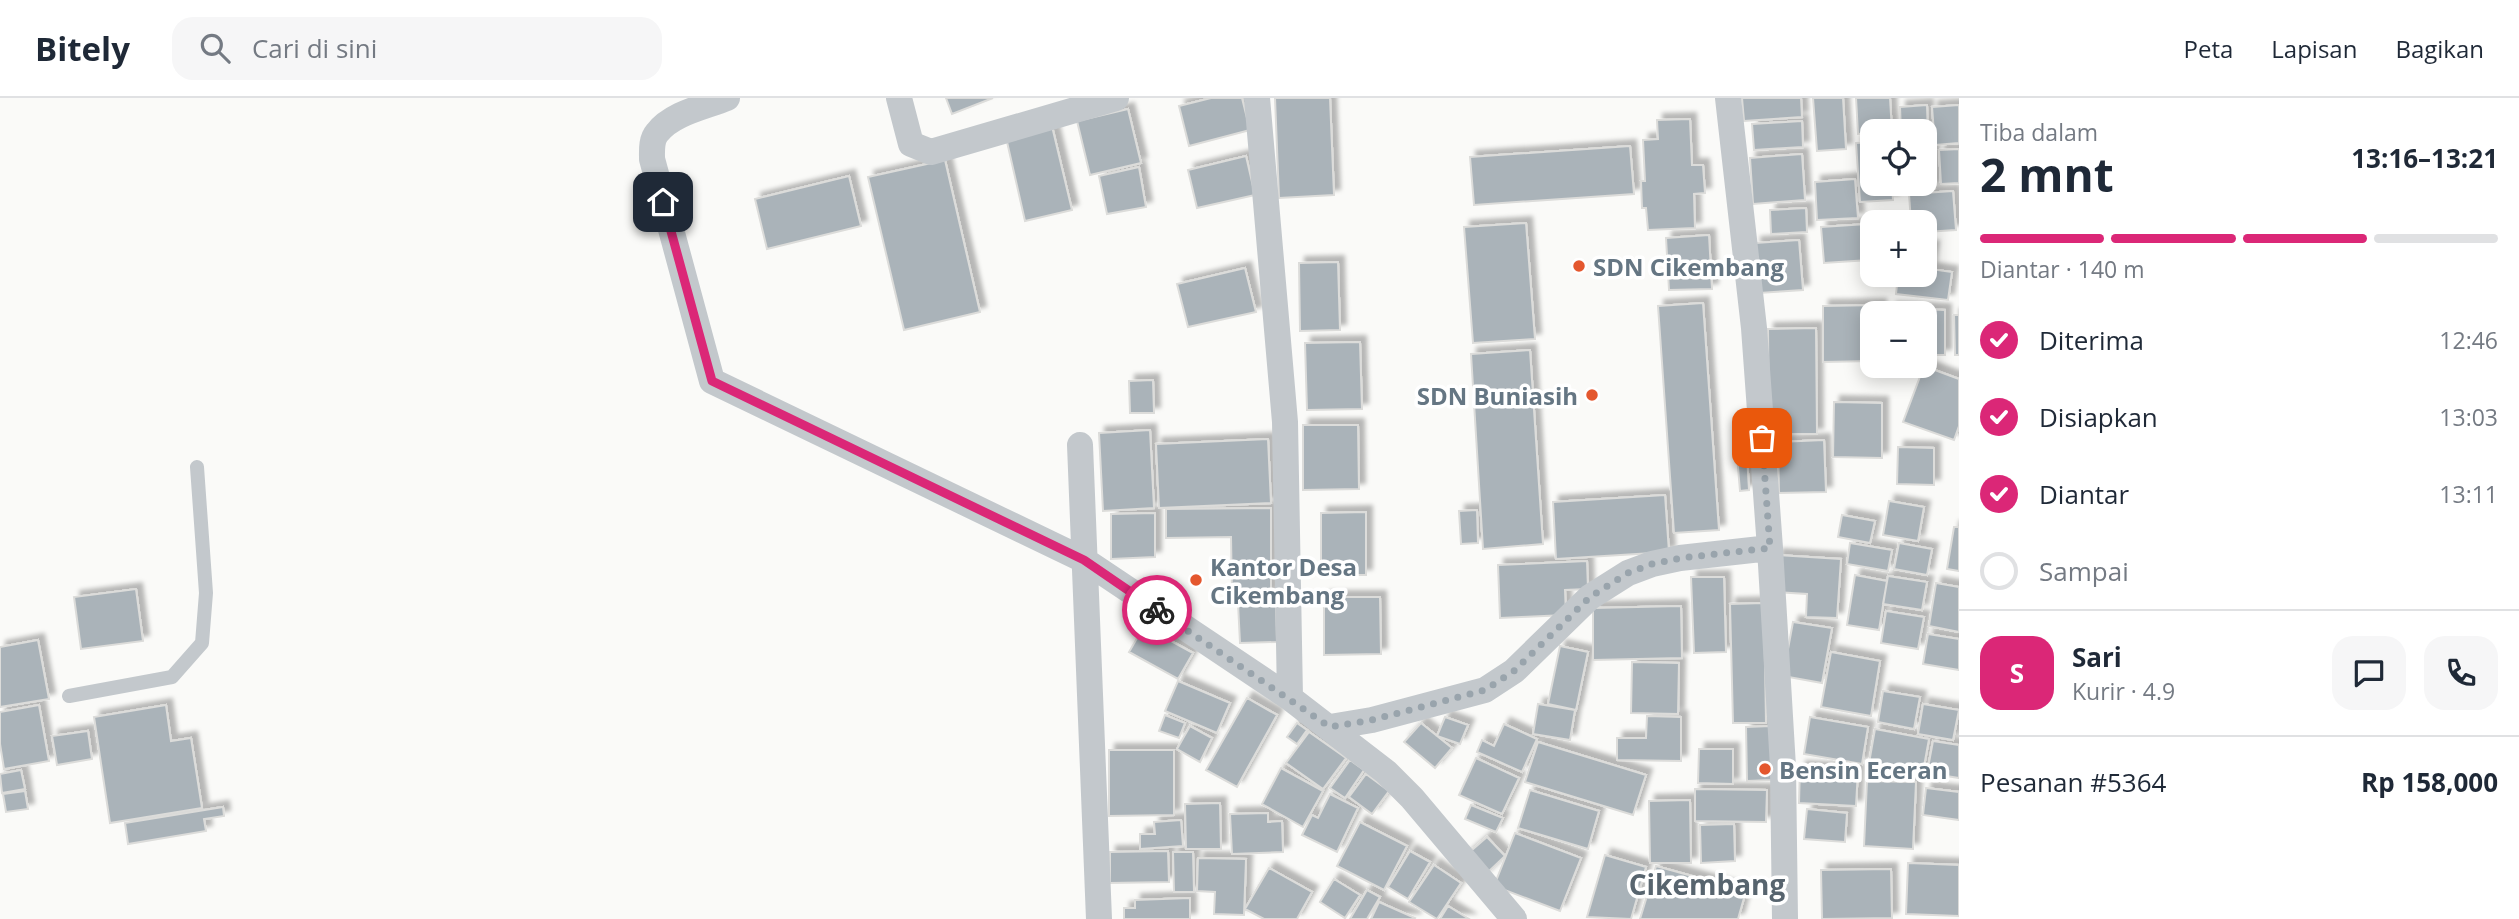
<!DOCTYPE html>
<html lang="id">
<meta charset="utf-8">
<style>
body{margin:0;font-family:"Open Sans",sans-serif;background:#f6f6f7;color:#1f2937;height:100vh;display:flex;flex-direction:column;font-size:26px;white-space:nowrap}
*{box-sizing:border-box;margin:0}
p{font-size:23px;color:#747a83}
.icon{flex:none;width:38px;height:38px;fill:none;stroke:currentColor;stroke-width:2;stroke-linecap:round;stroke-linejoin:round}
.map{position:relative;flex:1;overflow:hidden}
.side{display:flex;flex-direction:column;background:#fff;width:560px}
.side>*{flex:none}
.buttons{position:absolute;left:1860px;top:21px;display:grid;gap:14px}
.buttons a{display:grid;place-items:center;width:77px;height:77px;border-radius:14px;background:#fff;box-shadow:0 4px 18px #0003;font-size:35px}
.pin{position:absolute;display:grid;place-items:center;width:60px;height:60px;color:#fff;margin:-30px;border-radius:14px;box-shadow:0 4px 10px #0006}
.courier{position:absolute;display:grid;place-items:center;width:70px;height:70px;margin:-35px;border:5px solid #db2777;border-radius:50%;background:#fff;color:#222;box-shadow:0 2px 9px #0007}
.summary em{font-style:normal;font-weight:700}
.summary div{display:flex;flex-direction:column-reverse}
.summary{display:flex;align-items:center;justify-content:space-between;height:119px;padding:0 21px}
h1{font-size:46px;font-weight:700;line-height:52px}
.bar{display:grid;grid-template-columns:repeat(4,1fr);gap:10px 7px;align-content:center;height:84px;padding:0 21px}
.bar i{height:9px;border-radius:5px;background:#e0e1e3}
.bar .on{background:#db2777}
.bar p{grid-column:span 4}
.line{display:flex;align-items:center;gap:18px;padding:0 21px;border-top:2px solid #e0e1e3}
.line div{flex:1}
.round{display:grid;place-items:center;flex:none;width:74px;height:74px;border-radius:21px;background:#f6f6f7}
ol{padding:0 21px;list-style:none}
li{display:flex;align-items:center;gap:21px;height:77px}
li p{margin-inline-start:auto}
li .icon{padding:7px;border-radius:50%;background:#db2777;color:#fff;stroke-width:4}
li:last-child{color:#747a83}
li i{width:38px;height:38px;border:4px solid #e0e1e3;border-radius:50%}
header{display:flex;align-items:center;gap:42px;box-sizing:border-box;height:98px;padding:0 35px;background:#fff;border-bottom:2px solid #e0e1e3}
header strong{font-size:33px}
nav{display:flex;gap:38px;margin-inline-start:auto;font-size:24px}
.search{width:490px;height:63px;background:#f6f6f7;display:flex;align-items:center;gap:18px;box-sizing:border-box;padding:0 24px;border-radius:21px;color:#747a83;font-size:26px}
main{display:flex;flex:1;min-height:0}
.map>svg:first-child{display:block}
.building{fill:#aab3b9;stroke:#dcdcda;stroke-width:2;filter:url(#shadow)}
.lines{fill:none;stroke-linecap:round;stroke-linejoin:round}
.lane{stroke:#c3c8cc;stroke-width:14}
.street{stroke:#c3c8cc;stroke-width:26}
.done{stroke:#99a4ac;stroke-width:7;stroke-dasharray:0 12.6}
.route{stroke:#db2777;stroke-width:9}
.poi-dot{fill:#e4572e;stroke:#fff;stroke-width:2.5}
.labels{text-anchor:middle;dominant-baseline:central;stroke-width:7;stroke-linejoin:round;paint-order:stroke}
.poi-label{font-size:24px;font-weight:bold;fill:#657683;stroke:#fff;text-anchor:start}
.quarter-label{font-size:28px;font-weight:bold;fill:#57646e;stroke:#fff}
</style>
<header>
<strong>Bitely</strong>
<div class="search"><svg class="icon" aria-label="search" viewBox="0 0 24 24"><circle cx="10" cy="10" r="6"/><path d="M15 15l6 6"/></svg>Cari di sini</div>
<nav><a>Peta</a><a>Lapisan</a><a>Bagikan</a></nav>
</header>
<main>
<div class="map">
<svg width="1959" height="821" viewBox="0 0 1959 821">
<defs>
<filter id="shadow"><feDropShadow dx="6" dy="-6" stdDeviation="2" flood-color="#0004"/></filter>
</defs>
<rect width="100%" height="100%" fill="#fafaf8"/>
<path class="building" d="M 946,0 L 993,0 L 952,16 Z
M 1211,0 L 1242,0 L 1250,32 L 1189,48 L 1179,8 Z
M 1275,0 L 1330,0 L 1334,97 L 1279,100 Z
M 1742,0 L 1801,0 L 1802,19 L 1744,23 Z
M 1813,0 L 1843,0 L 1846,51 L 1817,53 Z
M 1856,0 L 1890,0 L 1892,33 L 1858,36 Z
M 1927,7 L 1928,40 L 1925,41 L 1925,33 L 1901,33 L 1900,9 Z
M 1959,7 L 1959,45 L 1935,47 L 1932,9 Z
M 1128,11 L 1141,65 L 1090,77 L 1077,23 Z
M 1690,21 L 1692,67 L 1703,67 L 1705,95 L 1694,96 L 1695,130 L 1648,132 L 1646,110 L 1642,110 L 1641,83 L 1645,83 L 1643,42 L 1658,41 L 1657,22 Z
M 1802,23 L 1803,49 L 1754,52 L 1752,26 Z
M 1051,24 L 1072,112 L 1025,123 L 1005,35 Z
M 1872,44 L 1872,86 L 1892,86 L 1893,102 L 1860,104 L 1856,45 Z
M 1925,45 L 1932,45 L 1935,90 L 1902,93 L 1901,86 L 1925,86 Z
M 1630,48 L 1634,96 L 1474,107 L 1470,59 Z
M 1959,51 L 1959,85 L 1941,86 L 1939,52 Z
M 1802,56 L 1805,102 L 1753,106 L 1750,60 Z
M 1246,58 L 1255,97 L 1197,110 L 1188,72 Z
M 945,62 L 980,214 L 904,232 L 868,79 Z
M 1139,69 L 1146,109 L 1107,116 L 1099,78 Z
M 849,78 L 861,128 L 767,151 L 755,101 Z
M 1855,81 L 1858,120 L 1817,122 L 1815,84 Z
M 1953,93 L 1956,132 L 1925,134 L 1925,124 L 1911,124 L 1909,96 Z
M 1806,110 L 1807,134 L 1771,136 L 1770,112 Z
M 1526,125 L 1535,241 L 1473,245 L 1464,129 Z
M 1867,126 L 1869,162 L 1824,165 L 1821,129 Z
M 1709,137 L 1712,191 L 1669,192 L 1666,140 Z
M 1799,142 L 1803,192 L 1759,195 L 1755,145 Z
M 1925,148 L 1933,149 L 1930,171 L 1952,174 L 1948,202 L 1896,196 L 1898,177 L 1925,177 Z
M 1338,164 L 1340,232 L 1300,233 L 1299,165 Z
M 1245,170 L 1256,214 L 1188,229 L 1177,186 Z
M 1703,205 L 1719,432 L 1674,435 L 1658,208 Z
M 1880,207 L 1880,215 L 1872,215 L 1872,263 L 1823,264 L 1823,208 Z
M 1891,210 L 1945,212 L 1945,257 L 1925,257 L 1925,215 L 1891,215 Z
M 1954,217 L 1959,217 L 1959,257 L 1955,257 Z
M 1816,230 L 1817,336 L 1769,336 L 1768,231 Z
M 1360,244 L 1362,311 L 1307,312 L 1305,245 Z
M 1530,252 L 1543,446 L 1483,451 L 1471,256 Z
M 1924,268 L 1959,281 L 1959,328 L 1954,342 L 1903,324 Z
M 1153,282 L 1154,315 L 1130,315 L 1129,283 Z
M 1834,304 L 1882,305 L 1882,360 L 1833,359 Z
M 1303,327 L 1358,327 L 1359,391 L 1303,392 Z
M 1150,332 L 1154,410 L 1103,413 L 1099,335 Z
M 1268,341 L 1271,405 L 1159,410 L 1156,346 Z
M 1824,342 L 1826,394 L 1779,395 L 1778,344 Z
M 1898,349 L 1934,350 L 1934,387 L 1897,386 Z
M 1747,357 L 1749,392 L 1740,393 L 1737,358 Z
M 1665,397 L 1669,454 L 1556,461 L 1553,404 Z
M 1889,403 L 1924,409 L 1918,443 L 1883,437 Z
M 1271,410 L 1271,497 L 1232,498 L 1231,439 L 1166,440 L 1166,411 Z
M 1477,412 L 1478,445 L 1461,446 L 1459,413 Z
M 1366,414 L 1366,477 L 1321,477 L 1321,415 Z
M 1155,415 L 1155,459 L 1111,461 L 1111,416 Z
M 1842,417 L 1875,423 L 1870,445 L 1838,439 Z
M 1954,429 L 1959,429 L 1959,473 L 1947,471 Z
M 1850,445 L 1892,452 L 1888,473 L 1847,466 Z
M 1899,445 L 1932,451 L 1927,477 L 1894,471 Z
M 1777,457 L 1841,461 L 1837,520 L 1806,519 L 1807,496 L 1775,494 Z
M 1587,463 L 1588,491 L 1565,492 L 1566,517 L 1500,520 L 1498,467 Z
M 1855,477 L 1887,483 L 1879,532 L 1847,527 Z
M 1888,478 L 1927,484 L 1922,512 L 1883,506 Z
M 1691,479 L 1724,479 L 1726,554 L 1694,555 Z
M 1936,485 L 1959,489 L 1959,534 L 1929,528 Z
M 136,491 L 143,543 L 81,551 L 74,499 Z
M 1324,499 L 1380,499 L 1381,556 L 1324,557 Z
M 1276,504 L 1277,544 L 1240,545 L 1238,505 Z
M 1764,505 L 1766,625 L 1733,625 L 1730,506 Z
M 1681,508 L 1682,560 L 1593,562 L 1593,510 Z
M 1886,513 L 1924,519 L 1918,551 L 1881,545 Z
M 1793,524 L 1832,530 L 1822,585 L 1783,578 Z
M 1144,528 L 1193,555 L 1178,581 L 1129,554 Z
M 1928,536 L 1959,541 L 1959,572 L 1923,566 Z
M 38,542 L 49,601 L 0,609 L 0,549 Z
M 1560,548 L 1588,554 L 1576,612 L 1548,606 Z
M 1831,554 L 1880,563 L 1871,618 L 1821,609 Z
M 1632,564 L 1679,565 L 1678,616 L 1631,615 Z
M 1178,583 L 1230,605 L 1217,635 L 1165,613 Z
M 1883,593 L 1920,599 L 1914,631 L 1878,624 Z
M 1247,600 L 1277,617 L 1237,689 L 1206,672 Z
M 1538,606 L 1575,612 L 1570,642 L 1533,636 Z
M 1923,606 L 1959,612 L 1953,642 L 1918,636 Z
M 39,607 L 49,663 L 4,671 L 0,646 L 0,614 Z
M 166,607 L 171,643 L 191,640 L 202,710 L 110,725 L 94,619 Z
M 1165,617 L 1185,625 L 1179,640 L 1159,633 Z
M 1647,618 L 1681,619 L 1681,663 L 1617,662 L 1617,640 L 1646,640 Z
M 1445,619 L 1468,627 L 1460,646 L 1437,638 Z
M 1810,619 L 1868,629 L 1862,666 L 1804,656 Z
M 1297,625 L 1307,632 L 1297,646 L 1287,639 Z
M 1421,625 L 1452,650 L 1435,670 L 1404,644 Z
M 1504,626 L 1537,641 L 1522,674 L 1477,654 L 1482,642 L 1494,648 Z
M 1190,628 L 1212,640 L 1200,664 L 1177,651 Z
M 1771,628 L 1772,682 L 1747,683 L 1746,629 Z
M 1875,631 L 1929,641 L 1923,674 L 1869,665 Z
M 88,633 L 92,661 L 57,667 L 52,638 Z
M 1309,634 L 1346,660 L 1323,691 L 1286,665 Z
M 1933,643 L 1959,647 L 1959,680 L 1927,675 Z
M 1538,644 L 1646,677 L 1633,717 L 1525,684 Z
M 1699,651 L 1733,651 L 1733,686 L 1698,685 Z
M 1109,652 L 1174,652 L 1174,717 L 1109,718 Z
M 1476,660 L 1519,680 L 1502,716 L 1459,697 Z
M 1350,662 L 1364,672 L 1345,700 L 1330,690 Z
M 1800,669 L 1858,672 L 1856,708 L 1799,705 Z
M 1281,670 L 1323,693 L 1303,729 L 1262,706 Z
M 21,672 L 25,691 L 2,695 L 0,676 Z
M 1366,676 L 1389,693 L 1372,716 L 1349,699 Z
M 1867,683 L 1916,684 L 1913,751 L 1864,748 Z
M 1926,690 L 1959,694 L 1959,722 L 1923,717 Z
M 1695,691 L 1767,692 L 1766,724 L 1695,723 Z
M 1530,692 L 1599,713 L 1588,751 L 1518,730 Z
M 25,693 L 28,711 L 6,714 L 3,696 Z
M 1330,696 L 1358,710 L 1337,754 L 1302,737 L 1312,717 L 1318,720 Z
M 1690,702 L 1691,765 L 1650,765 L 1649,703 Z
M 1220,705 L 1221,751 L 1186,751 L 1185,706 Z
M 1471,707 L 1503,720 L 1496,734 L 1465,721 Z
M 223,709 L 224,718 L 204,721 L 206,733 L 128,746 L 125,725 Z
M 1807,711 L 1847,715 L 1845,744 L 1804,741 Z
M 1268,715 L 1268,724 L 1282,723 L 1283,754 L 1232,756 L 1230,716 Z
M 1181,722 L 1183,748 L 1140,751 L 1140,736 L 1155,736 L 1154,724 Z
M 1360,724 L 1407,748 L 1384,792 L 1337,768 Z
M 1734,726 L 1735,763 L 1701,765 L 1700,727 Z
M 1515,735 L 1581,760 L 1560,813 L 1494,788 Z
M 1487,739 L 1505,758 L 1484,778 L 1465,758 Z
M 1168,753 L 1169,784 L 1110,785 L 1110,754 Z
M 1410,753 L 1430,764 L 1408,801 L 1388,789 Z
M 1173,754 L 1193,754 L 1194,794 L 1174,794 Z
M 1605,757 L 1646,769 L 1631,821 L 1587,819 Z
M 1198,760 L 1246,761 L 1244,817 L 1214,816 L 1215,794 L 1197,793 Z
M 1908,765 L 1959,767 L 1959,818 L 1906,816 Z
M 1434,767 L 1461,785 L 1437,821 L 1409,804 Z
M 1656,768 L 1746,793 L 1738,821 L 1640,821 Z
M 1269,770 L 1312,794 L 1297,821 L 1264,821 L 1245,811 Z
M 1891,771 L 1892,820 L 1822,821 L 1821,772 Z
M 1334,781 L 1360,797 L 1345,820 L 1320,804 Z
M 1367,792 L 1380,799 L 1367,821 L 1350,821 Z
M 1190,800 L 1190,821 L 1124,821 L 1124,810 L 1135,810 L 1135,802 Z
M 1379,804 L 1415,820 L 1414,821 L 1371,821 Z
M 1448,808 L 1469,821 L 1440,821 Z"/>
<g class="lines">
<path class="lane" d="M 69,598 L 172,579 L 202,545 L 206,495 L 197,369"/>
<path class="street" d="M 727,0 C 705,9 672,15 657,35 C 651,42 652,53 652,61 L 712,283 L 1084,462 L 1290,600 L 1386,674 L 1412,700 L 1514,821
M 899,0 L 911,46 L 931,54 L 1116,0
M 1257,0 L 1285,324 L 1290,600
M 1728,0 L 1754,230 L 1770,450 L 1783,669 L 1785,821
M 1080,347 L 1099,821
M 1330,629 L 1372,622 L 1485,592 L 1514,573 L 1590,499 L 1628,475 L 1652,466 L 1680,460 L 1770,450"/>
</g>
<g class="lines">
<path class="done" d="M 1157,512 L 1330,629 L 1372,622 L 1485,592 L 1514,573 L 1590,499 L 1628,475 L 1652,466 L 1681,460 L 1770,450 L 1762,340"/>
<path class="route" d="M 663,104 L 712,283 L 1084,462 L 1157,512"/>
</g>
<g class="poi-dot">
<circle cx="1579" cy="168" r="7"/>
<circle cx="1592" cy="297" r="7"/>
<circle cx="1196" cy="482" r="7"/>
<circle cx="1765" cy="671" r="7"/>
</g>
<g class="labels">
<g class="poi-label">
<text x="1593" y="168">SDN Cikembang</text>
<text x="1578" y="297" text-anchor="end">SDN Buniasih</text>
<text x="1210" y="468">Kantor Desa<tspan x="1210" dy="28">Cikembang</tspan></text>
<text x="1779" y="671">Bensin Eceran</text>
</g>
<g class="quarter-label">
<text x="1707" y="786">Cikembang</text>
</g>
</g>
</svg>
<div class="buttons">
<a><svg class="icon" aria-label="locate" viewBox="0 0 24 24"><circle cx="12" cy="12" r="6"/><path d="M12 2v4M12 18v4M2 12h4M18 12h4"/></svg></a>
<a>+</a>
<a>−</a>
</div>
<div class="pin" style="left:1762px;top:340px;background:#ea580c"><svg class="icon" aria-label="bag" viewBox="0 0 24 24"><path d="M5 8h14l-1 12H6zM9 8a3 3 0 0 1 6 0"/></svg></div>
<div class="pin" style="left:663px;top:104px;background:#1f2937"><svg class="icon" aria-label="home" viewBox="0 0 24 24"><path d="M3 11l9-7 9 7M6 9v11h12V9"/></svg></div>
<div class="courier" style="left:1157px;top:512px"><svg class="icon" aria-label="bike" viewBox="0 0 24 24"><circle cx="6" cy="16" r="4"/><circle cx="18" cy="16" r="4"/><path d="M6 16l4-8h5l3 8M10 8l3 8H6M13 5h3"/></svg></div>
</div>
<section class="side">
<div class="summary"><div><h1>2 mnt</h1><p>Tiba dalam</p></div><em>13:16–13:21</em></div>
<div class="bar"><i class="on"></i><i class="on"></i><i class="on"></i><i></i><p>Diantar · 140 m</p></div>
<ol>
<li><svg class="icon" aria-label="check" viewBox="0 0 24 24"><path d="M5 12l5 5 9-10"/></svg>Diterima<p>12:46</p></li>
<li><svg class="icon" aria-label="check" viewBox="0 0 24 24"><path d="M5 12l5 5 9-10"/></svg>Disiapkan<p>13:03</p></li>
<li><svg class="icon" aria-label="check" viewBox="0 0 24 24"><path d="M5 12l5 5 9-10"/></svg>Diantar<p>13:11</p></li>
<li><i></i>Sampai</li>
</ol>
<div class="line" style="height:126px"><b class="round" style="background:#db2777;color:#fff">S</b><div><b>Sari</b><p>Kurir · 4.9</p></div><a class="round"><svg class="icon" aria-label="chat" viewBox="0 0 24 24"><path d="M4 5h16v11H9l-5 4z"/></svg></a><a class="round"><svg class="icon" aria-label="phone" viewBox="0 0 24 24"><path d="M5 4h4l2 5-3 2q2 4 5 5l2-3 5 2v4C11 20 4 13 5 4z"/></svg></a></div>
<div class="line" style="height:91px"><div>Pesanan #5364</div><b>Rp 158,000</b></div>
</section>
</main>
